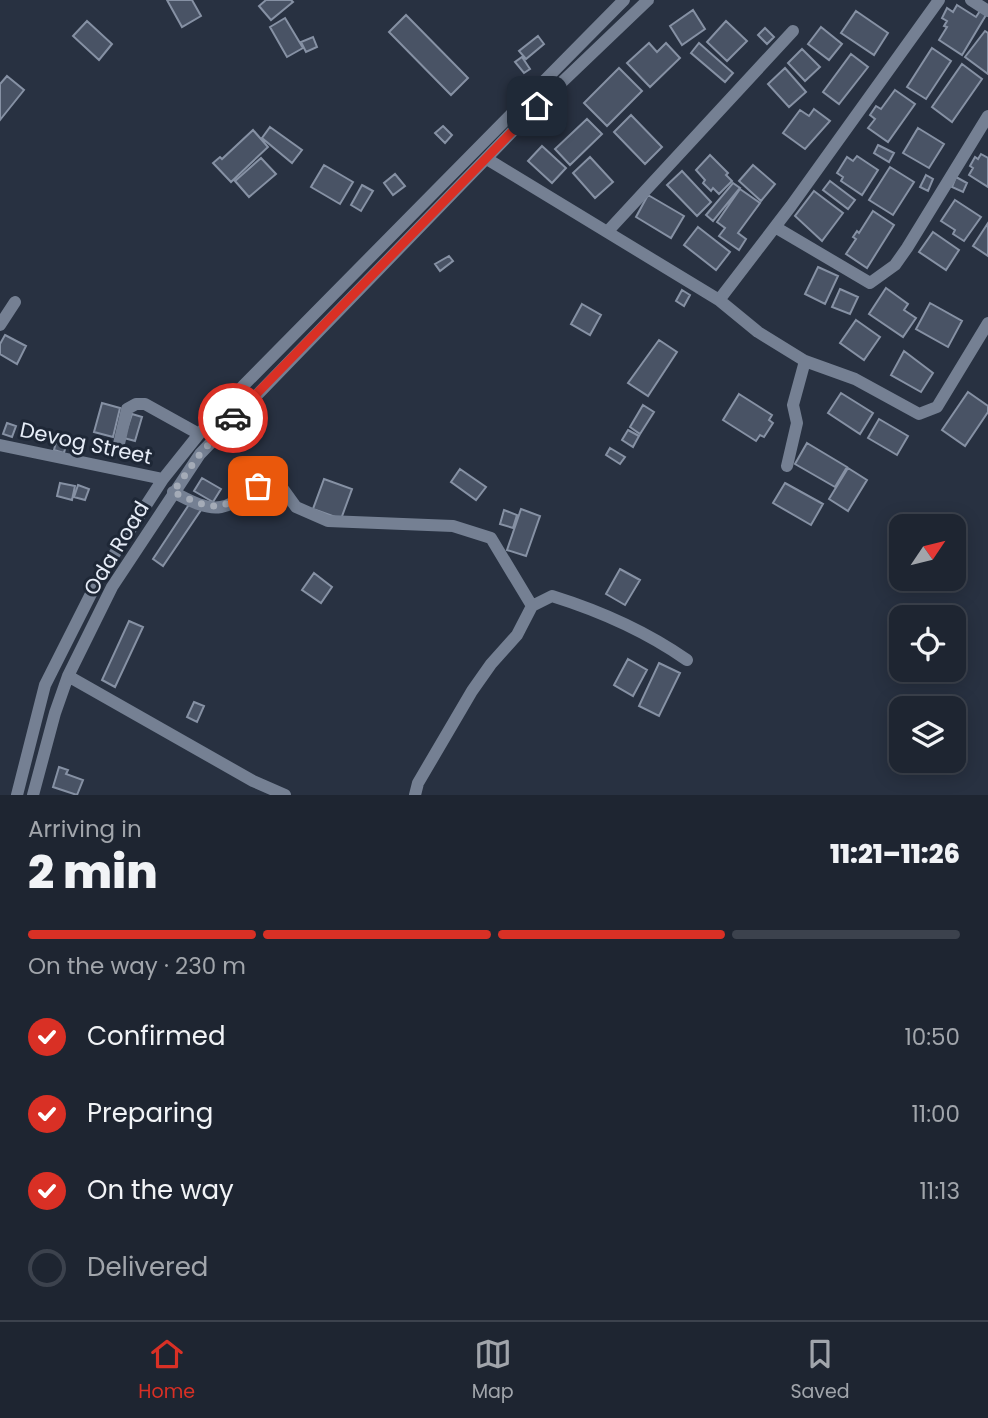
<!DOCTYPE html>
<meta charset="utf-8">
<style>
body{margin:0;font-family:Poppins,sans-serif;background:#262d39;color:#f1f3f6;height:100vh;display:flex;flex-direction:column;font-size:26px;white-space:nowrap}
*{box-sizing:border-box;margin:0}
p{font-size:23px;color:#a1a5ab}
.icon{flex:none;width:38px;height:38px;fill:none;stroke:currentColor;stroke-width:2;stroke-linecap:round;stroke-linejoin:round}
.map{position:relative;height:795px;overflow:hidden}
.drawer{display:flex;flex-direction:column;background:#1e2531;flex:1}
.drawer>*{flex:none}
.needle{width:46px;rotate:55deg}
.tools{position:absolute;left:889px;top:514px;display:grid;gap:14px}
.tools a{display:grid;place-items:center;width:77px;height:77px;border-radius:14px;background:#1e2531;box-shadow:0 4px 18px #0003,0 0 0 2px #3c424d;font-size:35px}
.pin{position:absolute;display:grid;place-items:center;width:60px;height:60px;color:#fff;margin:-30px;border-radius:14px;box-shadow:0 4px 10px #0006}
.courier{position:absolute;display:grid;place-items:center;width:70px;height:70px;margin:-35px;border:5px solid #d93025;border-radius:50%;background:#fff;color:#222;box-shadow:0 2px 9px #0007}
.summary em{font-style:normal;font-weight:800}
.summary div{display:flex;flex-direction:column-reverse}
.summary{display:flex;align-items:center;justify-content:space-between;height:119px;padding:0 28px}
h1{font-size:46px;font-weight:800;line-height:52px}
.bar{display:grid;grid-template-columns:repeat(4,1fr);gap:10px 7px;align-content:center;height:84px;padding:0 28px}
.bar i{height:9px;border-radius:5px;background:#3c424d}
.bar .on{background:#d93025}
.bar p{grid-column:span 4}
ol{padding:0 28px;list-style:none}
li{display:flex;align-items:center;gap:21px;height:77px}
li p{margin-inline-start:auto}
li .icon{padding:7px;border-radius:50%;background:#d93025;color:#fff;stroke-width:4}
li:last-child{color:#a1a5ab}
li i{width:38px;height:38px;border:4px solid #3c424d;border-radius:50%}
.tab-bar{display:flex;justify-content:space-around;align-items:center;height:98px;border-top:2px solid #3c424d;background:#1e2531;font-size:19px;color:#a1a5ab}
.tab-bar a{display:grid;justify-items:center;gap:4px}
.tab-bar .on{color:#d93025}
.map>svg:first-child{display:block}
.building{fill:#495365;stroke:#8691a4;stroke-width:2}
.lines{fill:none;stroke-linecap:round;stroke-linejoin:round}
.minor{stroke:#758093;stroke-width:12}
.done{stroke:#a4abb7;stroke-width:7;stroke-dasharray:0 12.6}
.route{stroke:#d93025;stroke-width:9}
.labels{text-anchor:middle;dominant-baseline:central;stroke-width:6;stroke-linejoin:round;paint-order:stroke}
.street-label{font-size:21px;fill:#e6ecf7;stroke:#1e2736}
</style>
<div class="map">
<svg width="988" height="795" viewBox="0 0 988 795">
<rect width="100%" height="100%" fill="#283141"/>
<path class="building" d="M 167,0 L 192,0 L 201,16 L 182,27 Z
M 266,0 L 291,0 L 293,2 L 271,20 L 259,6 Z
M 957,5 L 976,17 L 980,11 L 986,15 L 962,55 L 939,40 L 947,27 L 944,26 L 947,21 L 942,18 L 947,8 L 953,12 Z
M 693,10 L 705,29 L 682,45 L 670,26 Z
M 856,11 L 888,33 L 874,55 L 841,33 Z
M 406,15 L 468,78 L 451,95 L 389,32 Z
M 285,18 L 303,48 L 287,57 L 270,27 Z
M 87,21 L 112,44 L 99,60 L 73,36 Z
M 726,21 L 747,41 L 727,61 L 707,42 Z
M 821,27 L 842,44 L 829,60 L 808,44 Z
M 765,28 L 774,37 L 767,44 L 758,35 Z
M 985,31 L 988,33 L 988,74 L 965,57 Z
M 538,36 L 544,44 L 526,59 L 519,51 Z
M 313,37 L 317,47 L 306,52 L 301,42 Z
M 649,43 L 657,52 L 666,43 L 680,58 L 650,87 L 627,63 Z
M 699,43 L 733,73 L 725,82 L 691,53 Z
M 932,48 L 951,61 L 926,99 L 907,87 Z
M 802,49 L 820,67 L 805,81 L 788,63 Z
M 851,54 L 868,67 L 839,104 L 823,92 Z
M 522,57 L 530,69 L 524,73 L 515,62 Z
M 962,64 L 982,79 L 952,122 L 932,107 Z
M 619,68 L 642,91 L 607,126 L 584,103 Z
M 785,68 L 806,92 L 789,107 L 768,84 Z
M 7,76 L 24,90 L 0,120 L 0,84 Z
M 895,90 L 915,104 L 888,142 L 868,128 L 875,119 L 870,115 L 876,106 L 881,109 Z
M 814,109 L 830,121 L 805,149 L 783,133 L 800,110 L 809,116 Z
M 631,115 L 662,147 L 645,164 L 614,132 Z
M 587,119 L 602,134 L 570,165 L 555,149 Z
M 443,126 L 452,135 L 445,143 L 435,133 Z
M 270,127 L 302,150 L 292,163 L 262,138 Z
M 918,128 L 944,144 L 929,168 L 903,153 Z
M 253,130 L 268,147 L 231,182 L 213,163 L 220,157 L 222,159 Z
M 878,145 L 894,153 L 889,162 L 874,153 Z
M 542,146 L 566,168 L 552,183 L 528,161 Z
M 981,154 L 988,158 L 988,187 L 969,175 L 973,168 L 970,166 L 975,157 L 978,159 Z
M 710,155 L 728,173 L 726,175 L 732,181 L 719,194 L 713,188 L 711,191 L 703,183 L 705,180 L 696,170 Z
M 857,156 L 878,170 L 862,195 L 841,181 L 843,177 L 837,173 L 847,157 L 853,161 Z
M 590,157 L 613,182 L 595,198 L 573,173 Z
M 261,158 L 276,174 L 249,197 L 235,181 Z
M 324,165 L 353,182 L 340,204 L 311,187 Z
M 753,165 L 775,184 L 761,201 L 739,181 Z
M 890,167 L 914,182 L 893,215 L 869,200 Z
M 682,171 L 711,202 L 697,216 L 667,185 Z
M 395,174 L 405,186 L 393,195 L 384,183 Z
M 926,175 L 933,179 L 928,191 L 920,187 Z
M 956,177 L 967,183 L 963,192 L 952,187 Z
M 830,181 L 855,200 L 848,209 L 823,190 Z
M 733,183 L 740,188 L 713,221 L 706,215 Z
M 362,185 L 373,191 L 361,211 L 351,205 Z
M 740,189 L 760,203 L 738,233 L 746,239 L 739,250 L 719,236 L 725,228 L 717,222 Z
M 814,191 L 843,213 L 822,241 L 795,216 Z
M 648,195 L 684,216 L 671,238 L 636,217 Z
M 955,200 L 981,217 L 964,241 L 953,234 L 955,230 L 941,221 Z
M 873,211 L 894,225 L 867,268 L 846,254 L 856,239 L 853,237 L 857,231 L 859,233 Z
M 988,223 L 988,256 L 973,246 Z
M 698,227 L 730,252 L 716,270 L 684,245 Z
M 933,232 L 959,250 L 946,270 L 919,252 Z
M 449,256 L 453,261 L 440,271 L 435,264 Z
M 818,267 L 838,276 L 825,304 L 805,294 Z
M 886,288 L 908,304 L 904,310 L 916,318 L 903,337 L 869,314 Z
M 840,289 L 858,297 L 850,314 L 832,307 Z
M 682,290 L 690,295 L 684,306 L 676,301 Z
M 930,303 L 962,321 L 948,347 L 916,329 Z
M 582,304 L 601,315 L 590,335 L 571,324 Z
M 856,320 L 880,337 L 864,360 L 840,343 Z
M 5,335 L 26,346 L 17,364 L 0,354 L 0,344 Z
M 659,340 L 677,352 L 648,396 L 628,383 Z
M 904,351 L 933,373 L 921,392 L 891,375 Z
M 968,392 L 988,406 L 988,412 L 965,446 L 942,430 Z
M 841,393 L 873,413 L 860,434 L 828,413 Z
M 739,394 L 772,415 L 769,420 L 773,423 L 764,437 L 760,435 L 756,441 L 723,420 Z
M 102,403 L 120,408 L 113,437 L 94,432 Z
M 643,405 L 654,412 L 640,434 L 630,427 Z
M 132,414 L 142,417 L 135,441 L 124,438 Z
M 879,419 L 908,436 L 897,455 L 868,438 Z
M 7,423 L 16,426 L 12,437 L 3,434 Z
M 628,430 L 639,436 L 633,447 L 622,440 Z
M 58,434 L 68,437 L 64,453 L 54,450 Z
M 807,443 L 847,467 L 835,487 L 795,464 Z
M 610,448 L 625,457 L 620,464 L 606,455 Z
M 848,468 L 867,480 L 848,511 L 829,499 Z
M 460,469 L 486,487 L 476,500 L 451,482 Z
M 202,478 L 221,489 L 213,502 L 194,491 Z
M 324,479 L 352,489 L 341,519 L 313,509 Z
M 60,483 L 75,486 L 72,500 L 57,496 Z
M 785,483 L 823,504 L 811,525 L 773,503 Z
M 78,485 L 89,489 L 85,500 L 74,497 Z
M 190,503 L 201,510 L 163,566 L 153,559 Z
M 521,509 L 540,516 L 526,556 L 507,550 Z
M 504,510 L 517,515 L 513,528 L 500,524 Z
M 620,569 L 640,580 L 625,605 L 606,594 Z
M 314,573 L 332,587 L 321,603 L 302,590 Z
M 129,621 L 143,627 L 115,687 L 102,680 Z
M 628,659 L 647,670 L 633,696 L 614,685 Z
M 659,663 L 680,673 L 659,716 L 639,706 Z
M 194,702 L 204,706 L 197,722 L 187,717 Z
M 59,767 L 68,770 L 66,774 L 83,780 L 77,795 L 53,787 Z"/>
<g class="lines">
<path class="minor" d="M 971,0 L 988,11
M 487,159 L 719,300 L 791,206 L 939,0
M 775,227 L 870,283 L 895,265 L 907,248 L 988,116
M 608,231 L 793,31
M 719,300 L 758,332 L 805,361 L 855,379 L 919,414 L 937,407 L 988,323
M 0,325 L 15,302
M 0,445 L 163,479
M 118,448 L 127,409 L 136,404 L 145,404 L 199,434
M 787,466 L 797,423 L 793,405 L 805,361
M 173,492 C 187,499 205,510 221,507 C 243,503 255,480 278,482 L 296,507 L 328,521 L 453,526 L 491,538 L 532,606
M 68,676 L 253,781 L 285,795
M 17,795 L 45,685 L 99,578 L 163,479 L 199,434 L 243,386 L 624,0
M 33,795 L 55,713 L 68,676 L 112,587 L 200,454 L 537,106 L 648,0
M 415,795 L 418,783 L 472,691 L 491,664 L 517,635 L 532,606 L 552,596 C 600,611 647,632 687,660"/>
</g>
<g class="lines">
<path class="done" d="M 233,418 L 200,454 L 173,492 C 215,511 218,512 258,486"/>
<path class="route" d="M 233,418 L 537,106"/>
</g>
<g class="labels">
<g class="street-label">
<text transform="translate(86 443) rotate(12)">Devog Street</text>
<text transform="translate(116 548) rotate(-59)">Oda Road</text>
</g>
</g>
</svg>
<div class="tools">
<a><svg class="needle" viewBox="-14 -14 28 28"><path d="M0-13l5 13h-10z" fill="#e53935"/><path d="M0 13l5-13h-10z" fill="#a1a5ab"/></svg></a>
<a><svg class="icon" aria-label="locate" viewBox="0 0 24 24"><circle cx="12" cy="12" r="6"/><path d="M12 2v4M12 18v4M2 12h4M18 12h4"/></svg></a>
<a><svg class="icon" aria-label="layers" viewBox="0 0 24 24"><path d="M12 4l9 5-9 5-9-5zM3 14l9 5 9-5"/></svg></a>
</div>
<div class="pin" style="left:258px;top:486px;background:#ea580c"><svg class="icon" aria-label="bag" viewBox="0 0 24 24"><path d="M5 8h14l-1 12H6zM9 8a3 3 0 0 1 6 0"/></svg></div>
<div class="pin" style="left:537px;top:106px;background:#1f2937"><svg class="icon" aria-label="home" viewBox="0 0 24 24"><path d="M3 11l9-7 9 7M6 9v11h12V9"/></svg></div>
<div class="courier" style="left:233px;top:418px"><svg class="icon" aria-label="car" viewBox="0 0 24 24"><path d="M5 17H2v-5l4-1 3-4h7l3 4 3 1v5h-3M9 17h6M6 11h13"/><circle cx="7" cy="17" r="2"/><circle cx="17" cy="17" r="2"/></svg></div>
</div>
<section class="drawer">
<div class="summary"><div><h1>2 min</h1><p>Arriving in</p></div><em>11:21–11:26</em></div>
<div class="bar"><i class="on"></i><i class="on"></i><i class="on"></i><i></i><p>On the way · 230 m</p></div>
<ol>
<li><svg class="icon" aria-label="check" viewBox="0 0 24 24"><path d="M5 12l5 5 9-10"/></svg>Confirmed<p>10:50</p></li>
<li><svg class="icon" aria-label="check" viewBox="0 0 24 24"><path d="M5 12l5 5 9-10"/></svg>Preparing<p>11:00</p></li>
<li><svg class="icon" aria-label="check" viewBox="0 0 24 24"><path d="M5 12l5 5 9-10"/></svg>On the way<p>11:13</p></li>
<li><i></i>Delivered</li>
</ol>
</section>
<nav class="tab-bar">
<a class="on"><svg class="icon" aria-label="home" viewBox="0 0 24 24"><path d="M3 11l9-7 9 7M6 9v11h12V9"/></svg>Home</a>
<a><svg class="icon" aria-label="map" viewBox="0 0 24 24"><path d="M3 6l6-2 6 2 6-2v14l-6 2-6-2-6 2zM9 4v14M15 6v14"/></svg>Map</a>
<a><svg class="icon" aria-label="saved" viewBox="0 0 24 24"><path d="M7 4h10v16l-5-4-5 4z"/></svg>Saved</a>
</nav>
